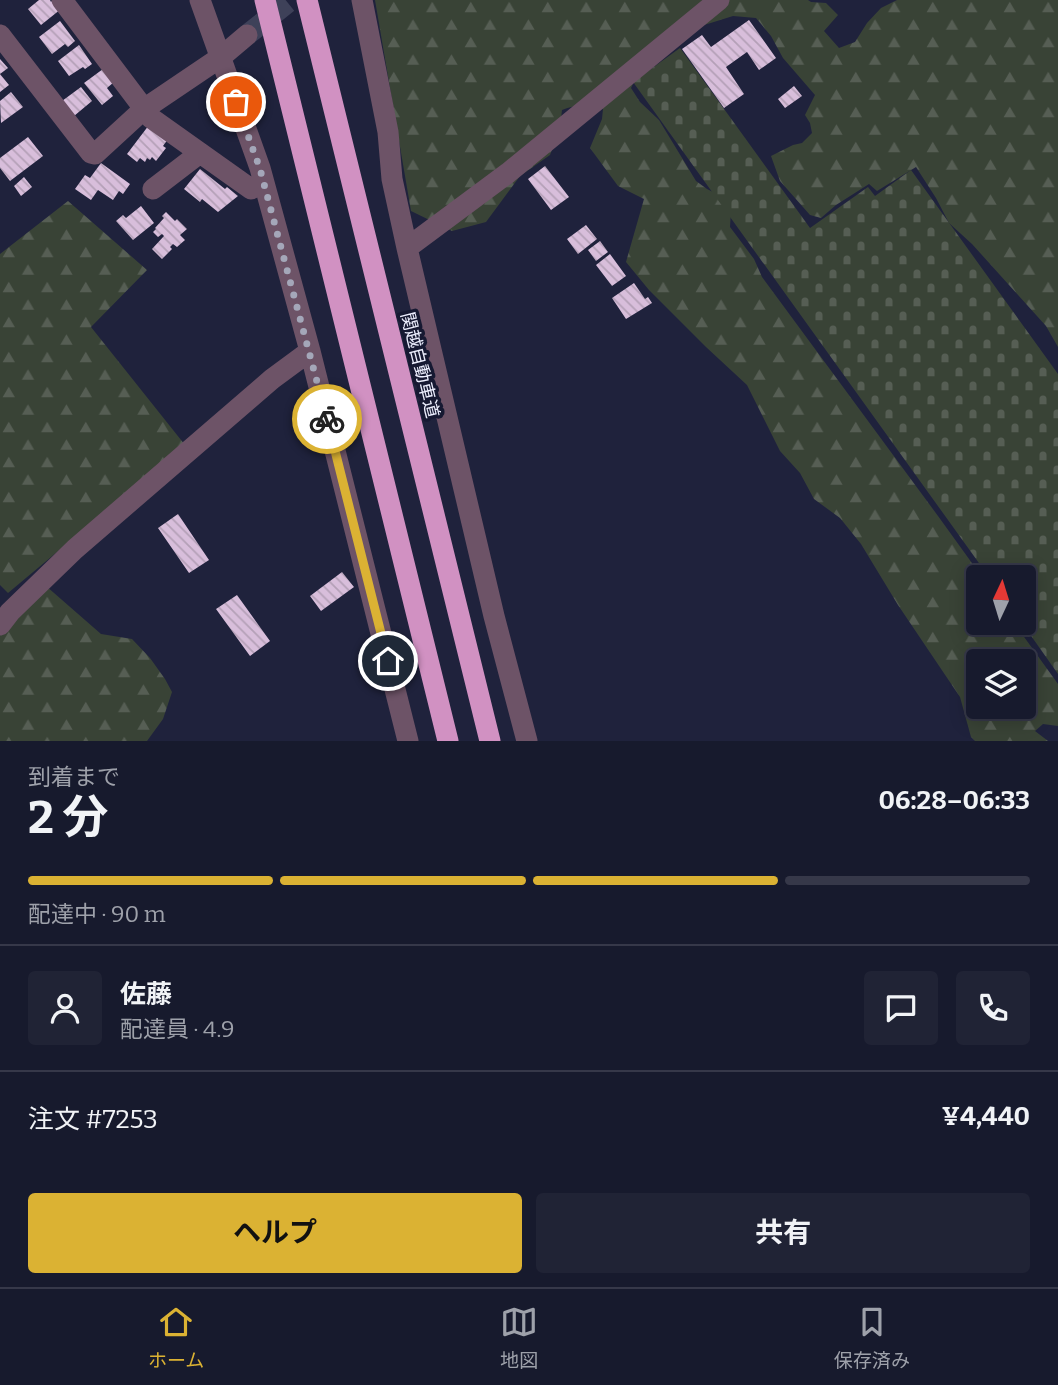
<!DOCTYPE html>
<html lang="ja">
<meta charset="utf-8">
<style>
body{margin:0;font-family:Bitter,"Noto Sans JP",serif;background:#202335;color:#f1f3f6;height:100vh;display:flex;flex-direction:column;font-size:26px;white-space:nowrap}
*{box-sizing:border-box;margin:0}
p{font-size:23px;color:#9ea1aa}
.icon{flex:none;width:38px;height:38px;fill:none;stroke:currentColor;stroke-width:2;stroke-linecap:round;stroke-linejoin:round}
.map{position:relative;height:741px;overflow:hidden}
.sheet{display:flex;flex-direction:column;background:#171a2d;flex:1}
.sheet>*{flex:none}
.needle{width:46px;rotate:4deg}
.fabs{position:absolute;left:966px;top:565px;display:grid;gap:14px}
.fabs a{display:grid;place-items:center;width:70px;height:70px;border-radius:7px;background:#171a2d;box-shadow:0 4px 18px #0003,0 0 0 2px #363849;font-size:35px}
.pin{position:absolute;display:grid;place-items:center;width:60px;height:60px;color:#fff;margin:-30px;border:4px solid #fff;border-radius:50%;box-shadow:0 2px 7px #0007}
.courier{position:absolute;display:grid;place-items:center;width:70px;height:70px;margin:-35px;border:5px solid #dbb233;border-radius:50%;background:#fff;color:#222;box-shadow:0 2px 9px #0007}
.overview em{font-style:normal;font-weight:700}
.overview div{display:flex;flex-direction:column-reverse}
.overview{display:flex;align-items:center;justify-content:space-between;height:119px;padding:0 28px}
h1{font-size:46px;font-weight:700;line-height:52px}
.bar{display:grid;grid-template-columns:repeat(4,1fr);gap:10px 7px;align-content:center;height:84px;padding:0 28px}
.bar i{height:9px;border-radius:5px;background:#363849}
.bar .current{background:#dbb233}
.bar p{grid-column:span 4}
.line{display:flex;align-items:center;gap:18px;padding:0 28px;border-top:2px solid #363849}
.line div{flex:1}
.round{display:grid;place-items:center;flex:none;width:74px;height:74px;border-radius:7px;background:#202335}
.primary-button{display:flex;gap:14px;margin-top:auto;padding:14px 28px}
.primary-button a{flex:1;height:80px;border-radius:7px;background:#dbb233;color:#111;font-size:28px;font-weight:700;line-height:80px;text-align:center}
.primary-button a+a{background:#202335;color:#f1f3f6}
.tabs{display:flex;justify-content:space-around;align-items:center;height:98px;border-top:2px solid #363849;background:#171a2d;font-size:19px;color:#9ea1aa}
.tabs a{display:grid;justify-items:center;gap:4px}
.tabs .current{color:#dbb233}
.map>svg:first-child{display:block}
.forest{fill:url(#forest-firs);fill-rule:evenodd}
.cemetery{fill:url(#cemetery-stones)}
.building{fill:url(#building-back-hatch)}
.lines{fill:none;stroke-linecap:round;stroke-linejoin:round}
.minor-tunnel{stroke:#3e4159;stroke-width:21;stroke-dasharray:21 10;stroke-linecap:butt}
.minor{stroke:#6d5367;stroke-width:21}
.highway{stroke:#d191c2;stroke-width:21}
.done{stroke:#a4a7b9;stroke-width:7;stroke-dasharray:0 12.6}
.route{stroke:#dbb233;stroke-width:9}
.labels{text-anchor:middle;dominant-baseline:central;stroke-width:7;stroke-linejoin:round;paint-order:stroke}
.street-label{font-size:18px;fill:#eceefd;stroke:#161932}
</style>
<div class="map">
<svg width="1058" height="741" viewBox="0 0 1058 741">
<defs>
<pattern id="forest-firs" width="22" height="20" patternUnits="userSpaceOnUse" patternTransform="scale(1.75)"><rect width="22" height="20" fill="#394336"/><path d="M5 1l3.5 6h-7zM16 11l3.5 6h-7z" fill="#565e54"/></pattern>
<pattern id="cemetery-stones" width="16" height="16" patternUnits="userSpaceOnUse" patternTransform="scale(1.75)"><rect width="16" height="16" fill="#394336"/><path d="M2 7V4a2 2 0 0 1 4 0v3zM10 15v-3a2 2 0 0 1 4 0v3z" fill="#565e54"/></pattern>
<pattern id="building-back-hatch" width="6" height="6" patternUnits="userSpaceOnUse" patternTransform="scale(1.75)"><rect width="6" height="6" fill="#d8bedb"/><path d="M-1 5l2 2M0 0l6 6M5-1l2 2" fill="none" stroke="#b4a0b7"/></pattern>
</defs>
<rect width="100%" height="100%" fill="#1f223c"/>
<path class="forest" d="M 375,0 L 808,0 L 811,2 L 826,3 L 838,15 L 824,31 L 839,48 L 855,42 L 867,23 L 881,8 L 897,0 L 1058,0 L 1058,347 L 1046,326 L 972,244 L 949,223 L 936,198 L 916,167 L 877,191 L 869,184 L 836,205 L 821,218 L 810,215 L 780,181 L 771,156 L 793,145 L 802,143 L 812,133 L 810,123 L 805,115 L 815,95 L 783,58 L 771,36 L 756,18 L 733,16 L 701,26 L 638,73 L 631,88 L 640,102 L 659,120 L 696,181 L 707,189 L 727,199 L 731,210 L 730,227 L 754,259 L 762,277 L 938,516 L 982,577 L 978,578 L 978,623 L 1014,623 L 1058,684 L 1058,726 L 1043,724 L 1035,731 L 1048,741 L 975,741 L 971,737 L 960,697 L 898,605 L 861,544 L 840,518 L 814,499 L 800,473 L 780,451 L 747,385 L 706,347 L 649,290 L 626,262 L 644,199 L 618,186 L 590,148 L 602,119 L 603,109 C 592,103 574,105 562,110 L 560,127 L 550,155 L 520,176 L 486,222 L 452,231 L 411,211 ZM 978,662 L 1024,662 L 1024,707 L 978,707 Z
M 68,201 L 147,270 L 91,327 L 185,445 L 8,593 L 0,585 L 0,254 Z
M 46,586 L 101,634 L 132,639 L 150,658 L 165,679 L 172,692 L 163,719 L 147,741 L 0,741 L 0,633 Z"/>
<path class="cemetery" d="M 680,48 L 810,228 L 868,187 L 875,196 L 911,170 L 1058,374 L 1058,674 L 1022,623 L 1024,623 L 1024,578 L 989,577 L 633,82 Z"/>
<path class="building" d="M 39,0 L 50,0 L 51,2 L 53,0 L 61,9 L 41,25 L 28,9 Z
M 749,20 L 776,58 L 759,70 L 747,52 L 726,67 L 744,94 L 724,108 L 682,49 L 702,35 L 711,47 Z
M 60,21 L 75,41 L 68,47 L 65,44 L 52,54 L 39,37 Z
M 79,45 L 92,64 L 85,69 L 83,67 L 69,76 L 58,61 Z
M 0,59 L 8,68 L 0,74 L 9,85 L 0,92 Z
M 103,69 L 114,82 L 107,88 L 113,96 L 102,105 L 84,83 Z
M 794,86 L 802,96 L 785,108 L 778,99 Z
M 81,87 L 92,101 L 74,116 L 62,101 Z
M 11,92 L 23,107 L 1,123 L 0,101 Z
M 149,125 L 168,139 L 163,146 L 166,148 L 156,161 L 152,157 L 150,160 L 147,158 L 145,162 L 140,158 L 137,162 L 127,154 Z
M 28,137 L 43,156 L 10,181 L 0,168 L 0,158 Z
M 101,163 L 130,184 L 123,194 L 119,191 L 113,200 L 98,190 L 91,200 L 75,189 L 85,175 L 90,178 Z
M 545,166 L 569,197 L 551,210 L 528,179 Z
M 200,169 L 225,189 L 227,187 L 238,196 L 218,212 L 202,199 L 200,202 L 184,189 Z
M 24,177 L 32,187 L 21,196 L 14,186 Z
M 141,206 L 154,223 L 133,240 L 116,221 L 123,215 L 126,218 Z
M 166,212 L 175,221 L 177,219 L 187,229 L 180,235 L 185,240 L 177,247 L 173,244 L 170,247 L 172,249 L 162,259 L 152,249 L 164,236 L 162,234 L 158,237 L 153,232 L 156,229 L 155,228 L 164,218 L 162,216 Z
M 586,225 L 597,239 L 578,254 L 567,239 Z
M 600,241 L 608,252 L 596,261 L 588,250 Z
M 610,254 L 626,276 L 612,286 L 596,265 Z
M 634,283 L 645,299 L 648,297 L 652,303 L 626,319 L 612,298 Z
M 178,514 L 209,560 L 189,573 L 158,528 Z
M 342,572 L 354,587 L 321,611 L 310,596 Z
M 237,595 L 270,641 L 250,656 L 216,609 Z"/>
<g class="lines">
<path class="minor-tunnel" d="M 247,35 L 291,0"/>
<path class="minor" d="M 62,0 L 151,118 L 251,189
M 200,0 L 260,168 L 310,351 L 408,741
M 362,0 L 388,132 L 392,179 L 407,248 L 494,616 L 527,741
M 0,35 L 91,153 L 95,154 L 144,109 L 221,57 L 247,35
M 153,189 L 200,153
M 407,248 L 508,173 L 719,0
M 0,625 L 10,612 L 75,549 L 272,379 L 310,351"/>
<path class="highway" d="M 265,0 L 448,741
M 307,0 L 490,741"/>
</g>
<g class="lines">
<path class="done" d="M 236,102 L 260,169 L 327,419"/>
<path class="route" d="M 327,419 L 388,661"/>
</g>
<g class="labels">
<g class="street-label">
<text transform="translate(420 365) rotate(76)">関越自動車道</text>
</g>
</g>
</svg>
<div class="fabs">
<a><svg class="needle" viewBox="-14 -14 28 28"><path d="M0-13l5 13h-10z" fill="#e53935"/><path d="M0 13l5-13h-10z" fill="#9ea1aa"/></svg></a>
<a><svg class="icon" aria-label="layers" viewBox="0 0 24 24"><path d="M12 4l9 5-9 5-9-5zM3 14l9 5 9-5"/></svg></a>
</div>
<div class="pin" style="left:236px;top:102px;background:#ea580c"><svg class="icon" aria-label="bag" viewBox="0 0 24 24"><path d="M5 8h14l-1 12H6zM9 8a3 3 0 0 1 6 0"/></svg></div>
<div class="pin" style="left:388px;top:661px;background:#1f2937"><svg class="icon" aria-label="home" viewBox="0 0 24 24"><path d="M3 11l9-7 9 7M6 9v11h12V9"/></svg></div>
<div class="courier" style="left:327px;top:419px"><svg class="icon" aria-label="bike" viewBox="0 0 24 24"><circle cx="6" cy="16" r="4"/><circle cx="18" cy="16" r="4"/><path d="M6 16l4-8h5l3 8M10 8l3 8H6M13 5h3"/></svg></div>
</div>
<section class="sheet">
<div class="overview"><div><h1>2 分</h1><p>到着まで</p></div><em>06:28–06:33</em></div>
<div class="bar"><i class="current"></i><i class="current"></i><i class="current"></i><i></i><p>配達中 · 90 m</p></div>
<div class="line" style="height:126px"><a class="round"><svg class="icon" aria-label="person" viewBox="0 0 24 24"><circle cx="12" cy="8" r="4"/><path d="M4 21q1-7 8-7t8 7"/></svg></a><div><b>佐藤</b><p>配達員 · 4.9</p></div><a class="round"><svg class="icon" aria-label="chat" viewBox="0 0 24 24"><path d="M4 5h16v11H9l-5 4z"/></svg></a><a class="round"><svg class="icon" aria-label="phone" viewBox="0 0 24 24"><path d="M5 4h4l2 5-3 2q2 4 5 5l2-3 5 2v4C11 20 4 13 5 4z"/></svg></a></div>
<div class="line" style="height:91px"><div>注文 #7253</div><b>¥4,440</b></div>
<div class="primary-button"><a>ヘルプ</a><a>共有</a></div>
</section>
<nav class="tabs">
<a class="current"><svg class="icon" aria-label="home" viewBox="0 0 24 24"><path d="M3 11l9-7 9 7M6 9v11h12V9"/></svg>ホーム</a>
<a><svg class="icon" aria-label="map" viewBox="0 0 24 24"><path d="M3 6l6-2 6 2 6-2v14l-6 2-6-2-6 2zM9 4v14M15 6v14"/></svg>地図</a>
<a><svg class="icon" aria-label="saved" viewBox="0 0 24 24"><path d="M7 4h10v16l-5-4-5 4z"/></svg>保存済み</a>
</nav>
